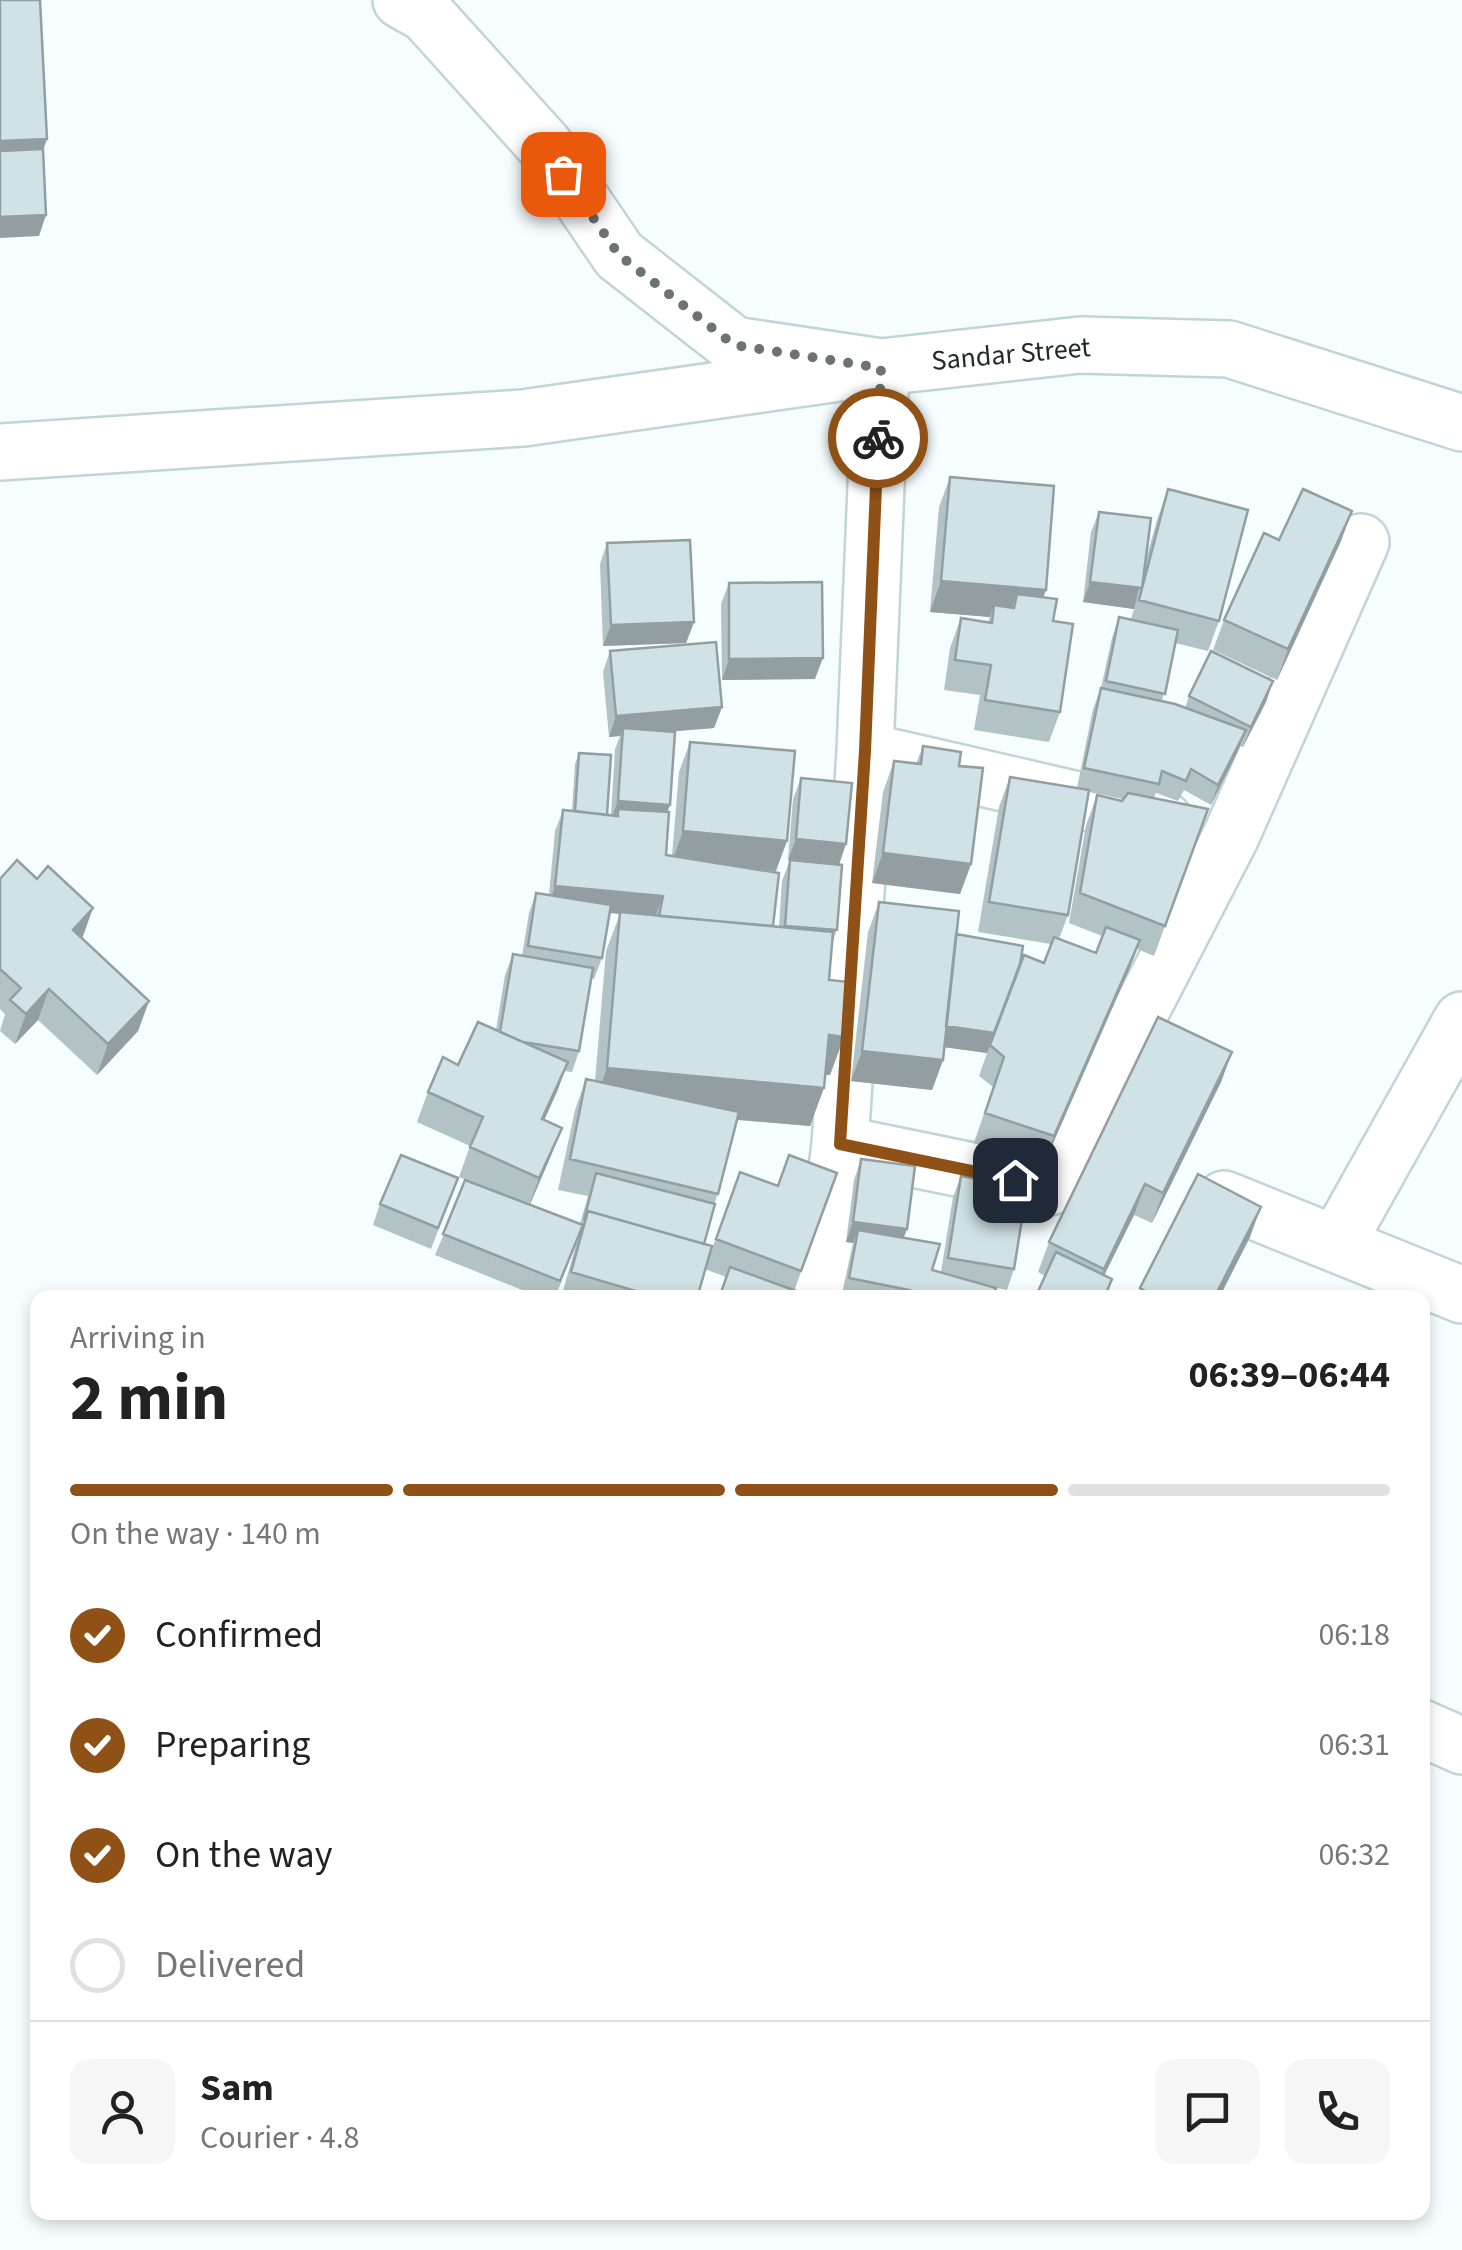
<!DOCTYPE html>
<meta charset="utf-8">
<style>
body{margin:0;font-family:"Source Sans 3",sans-serif;background:#f6f6f6;color:#222;height:100vh;display:flex;flex-direction:column;font-size:38px;white-space:nowrap}
*{box-sizing:border-box;margin:0}
p{font-size:32px;color:#767676}
.icon{flex:none;width:55px;height:55px;fill:none;stroke:currentColor;stroke-width:2;stroke-linecap:round;stroke-linejoin:round}
.map{position:relative;flex:1;overflow:hidden}
.panel{position:absolute;left:30px;top:1290px;width:1400px;height:930px;display:flex;flex-direction:column;background:#fff;border-radius:20px;box-shadow:0 5px 15px #0003}
.panel>*{flex:none}
.pin{position:absolute;display:grid;place-items:center;width:85px;height:85px;color:#fff;margin:-42px;border-radius:20px;box-shadow:0 5px 15px #0006}
.courier{position:absolute;display:grid;place-items:center;width:100px;height:100px;margin:-50px;border:8px solid #8f5115;border-radius:50%;background:#fff;color:#222;box-shadow:0 2px 12px #0007}
.headline em{font-style:normal;font-weight:700}
.headline div{display:flex;flex-direction:column-reverse}
.headline{display:flex;align-items:center;justify-content:space-between;height:170px;padding:0 40px}
h1{font-size:65px;font-weight:700;line-height:75px}
.bar{display:grid;grid-template-columns:repeat(4,1fr);gap:15px 10px;align-content:center;height:120px;padding:0 40px}
.bar i{height:12px;border-radius:8px;background:#e0e0e0}
.bar .on{background:#8f5115}
.bar p{grid-column:span 4}
.line{display:flex;align-items:center;gap:25px;padding:0 40px;border-top:2px solid #e0e0e0}
.line div{flex:1}
.round{display:grid;place-items:center;flex:none;width:105px;height:105px;border-radius:20px;background:#f6f6f6}
ol{padding:0 40px;list-style:none}
li{display:flex;align-items:center;gap:30px;height:110px}
li p{margin-inline-start:auto}
li .icon{padding:10px;border-radius:50%;background:#8f5115;color:#fff;stroke-width:4}
li:last-child{color:#767676}
li i{width:55px;height:55px;border:5px solid #e0e0e0;border-radius:50%}
.map>svg:first-child{display:block}
.lines{fill:none;stroke-linecap:round;stroke-linejoin:round}
.minor-casing{stroke:#c1d4d7;stroke-width:60}
.minor{stroke:#fff;stroke-width:55}
.wall{fill:#b3c2c5;fill-rule:evenodd}
.shaded-wall{fill:#929ea0}
.building{fill:#d0e2e5;stroke:#929ea0;stroke-width:2.5}
.done{stroke:#6c7374;stroke-width:10;stroke-dasharray:0 18}
.route{stroke:#8f5115;stroke-width:12}
.labels{text-anchor:middle;dominant-baseline:central;stroke-width:9;stroke-linejoin:round;paint-order:stroke}
.street-label{font-size:28px;fill:#22292a;stroke:#fff}
</style>
<div class="map">
<svg width="1462" height="2250" viewBox="0 0 1462 2250">
<rect width="100%" height="100%" fill="#f6fdfe"/>
<g class="lines">
<g class="minor-casing">
<path id="minor" d="M 401,0 L 426,14 L 545,146 L 619,255 L 734,345 L 881,367 L 1080,345 L 1229,349 L 1462,423
M 0,452 L 523,418 L 881,367 L 865,751 L 840,1144 L 1050,1187 L 1231,836 L 1361,542
M 865,751 L 1164,820
M 1224,1199 L 1462,1295
M 1337,1243 L 1462,1020
M 821,1298 L 840,1144
M 1422,1728 L 1462,1746"/>
</g>
<use href="#minor" class="minor"/>
</g>
<path class="wall" d="M 950,477 L 1046,590 L 1043,597 L 1053,621 L 1060,712 L 1049,742 L 974,730 L 980,695 L 944,690 L 950,648 L 961,618 L 988,622 L 990,617 L 930,612 L 939,507 Z
M 1168,489 L 1219,621 L 1208,651 L 1175,643 L 1162,701 L 1185,708 L 1189,696 L 1273,681 L 1266,702 L 1243,747 L 1240,746 L 1211,805 L 1184,790 L 1178,801 L 1156,793 L 1154,798 L 1208,809 L 1154,956 L 1137,949 L 1129,970 L 1043,1166 L 974,1143 L 993,1087 L 979,1076 L 987,1053 L 944,1047 L 943,1060 L 932,1090 L 851,1081 L 868,932 L 879,902 L 956,934 L 1020,964 L 1044,963 L 1051,944 L 978,932 L 999,807 L 1010,777 L 1077,788 L 1093,709 L 1101,688 L 1112,638 L 1119,617 L 1131,619 L 1134,609 L 1083,602 L 1091,532 L 1099,512 L 1145,563 L 1157,520 ZM 1089,792 L 1123,799 L 1122,801 L 1097,795 L 1086,825 L 1069,923 L 1102,936 L 1096,953 L 1059,939 L 1068,915 Z
M 1279,540 L 1341,541 L 1277,680 L 1213,650 L 1224,620 Z
M 607,543 L 694,622 L 686,643 L 603,646 L 600,564 Z
M 729,583 L 815,679 L 722,680 L 721,604 Z
M 610,651 L 722,707 L 714,728 L 668,732 L 666,855 L 672,856 L 679,772 L 690,742 L 776,871 L 759,869 L 773,926 L 779,927 L 782,881 L 790,860 L 807,862 L 788,860 L 793,799 L 801,778 L 839,864 L 837,930 L 832,943 L 829,980 L 844,1037 L 830,1075 L 826,1075 L 810,1126 L 737,1120 L 704,1244 L 707,1263 L 740,1172 L 778,1186 L 837,1173 L 794,1291 L 726,1277 L 705,1269 L 697,1298 L 561,1298 L 577,1241 L 555,1298 L 542,1298 L 435,1255 L 467,1180 L 459,1177 L 470,1146 L 417,1122 L 428,1092 L 496,1030 L 505,975 L 513,954 L 522,956 L 529,913 L 536,893 L 549,895 L 555,831 L 563,810 L 572,811 L 575,764 L 579,753 L 607,815 L 611,815 L 615,749 L 620,736 L 609,737 L 603,672 ZM 609,913 L 620,914 L 606,951 L 595,1081 L 586,1079 L 575,1110 L 558,1190 L 588,1196 L 580,1224 L 530,1205 L 550,1158 L 562,1128 L 544,1120 L 564,1071 L 572,1072 L 579,1051 L 591,978 L 594,979 L 602,958 Z
M 923,746 L 959,766 L 971,864 L 960,894 L 872,883 L 883,792 L 894,761 L 916,764 Z
M 0,879 L 82,939 L 149,1001 L 138,1031 L 97,1075 L 38,1020 L 15,1044 L 0,1031 L 5,1014 L 0,1009 Z
M 1232,1052 L 1221,1082 L 1152,1223 L 1134,1215 L 1104,1275 L 1112,1279 L 1108,1291 L 1045,1276 L 1038,1272 L 1049,1242 Z
M 861,1159 L 907,1229 L 904,1237 L 932,1270 L 941,1272 L 953,1197 L 961,1176 L 1014,1269 L 1007,1290 L 993,1287 L 993,1298 L 841,1298 L 853,1243 L 846,1242 L 854,1180 Z
M 458,1178 L 431,1249 L 373,1225 L 380,1204 Z
M 1250,1237 L 1219,1298 L 1136,1298 L 1140,1288 Z"/>
<path class="shaded-wall" d="M 47,139 L 36,170 L 0,171 L 0,141 Z
M 46,215 L 39,236 L 0,238 L 0,217 Z
M 1352,511 L 1341,541 L 1277,680 L 1288,649 Z
M 941,581 L 1046,590 L 1034,621 L 1014,608 L 1017,594 L 1008,618 L 994,605 L 990,617 L 930,612 Z
M 1090,582 L 1139,588 L 1134,609 L 1083,602 Z
M 694,622 L 686,643 L 603,646 L 611,625 Z
M 823,658 L 815,679 L 722,680 L 729,659 Z
M 1273,681 L 1266,702 L 1243,747 L 1251,727 Z
M 722,707 L 714,728 L 622,735 L 623,728 L 620,736 L 609,737 L 616,716 Z
M 1246,730 L 1238,751 L 1211,805 L 1218,785 Z
M 618,801 L 670,805 L 662,825 L 618,809 L 613,822 L 610,822 Z
M 683,831 L 787,841 L 776,871 L 672,862 Z
M 796,839 L 846,844 L 839,865 L 788,860 Z
M 883,853 L 971,864 L 960,894 L 872,883 Z
M 555,886 L 663,896 L 655,917 L 548,907 Z
M 93,908 L 82,939 L 73,930 Z
M 1140,940 L 1129,970 L 1043,1166 L 1054,1136 Z
M 1020,965 L 987,1053 L 936,1046 L 944,1025 Z
M 49,989 L 38,1020 L 15,1044 L 26,1014 Z
M 149,1001 L 138,1031 L 97,1075 L 108,1044 Z
M 829,1035 L 844,1037 L 830,1075 L 815,1074 Z
M 862,1051 L 943,1060 L 932,1090 L 851,1081 Z
M 1232,1052 L 1221,1082 L 1152,1223 L 1163,1193 Z
M 568,1062 L 557,1092 L 531,1149 L 542,1119 Z
M 607,1068 L 824,1088 L 810,1126 L 593,1107 Z
M 562,1128 L 550,1158 L 528,1208 L 539,1178 Z
M 1145,1184 L 1134,1215 L 1093,1298 L 1104,1269 Z
M 1261,1207 L 1250,1237 L 1219,1298 L 1214,1298 Z
M 853,1222 L 907,1229 L 899,1249 L 858,1230 L 853,1243 L 846,1242 Z"/>
<path class="building" d="M 0,0 L 40,0 L 47,139 L 0,141 Z
M 43,149 L 46,215 L 0,217 L 0,151 Z
M 950,477 L 1054,486 L 1046,590 L 941,581 Z
M 1168,489 L 1248,510 L 1219,621 L 1139,600 Z
M 1303,489 L 1352,511 L 1288,649 L 1224,620 L 1264,533 L 1279,540 Z
M 1099,512 L 1151,518 L 1142,588 L 1090,582 Z
M 690,540 L 694,622 L 611,625 L 607,543 Z
M 822,582 L 823,658 L 729,659 L 729,583 Z
M 1017,594 L 1057,599 L 1053,621 L 1073,624 L 1060,712 L 985,700 L 991,665 L 955,660 L 961,618 L 992,623 L 994,605 L 1014,608 Z
M 1119,617 L 1178,630 L 1165,694 L 1106,681 Z
M 716,642 L 722,707 L 616,716 L 610,651 Z
M 1211,651 L 1273,681 L 1251,727 L 1189,696 Z
M 1101,688 L 1175,704 L 1246,730 L 1218,785 L 1191,769 L 1186,781 L 1162,771 L 1159,784 L 1084,768 Z
M 623,728 L 675,732 L 670,805 L 618,801 Z
M 690,742 L 795,751 L 787,841 L 683,831 Z
M 923,746 L 961,752 L 959,766 L 983,768 L 971,864 L 883,853 L 894,761 L 921,764 Z
M 579,753 L 611,755 L 607,815 L 575,811 Z
M 1010,777 L 1089,790 L 1068,915 L 989,902 Z
M 801,778 L 852,783 L 846,844 L 796,839 Z
M 1128,793 L 1208,809 L 1165,926 L 1080,893 L 1097,795 L 1122,801 Z
M 618,809 L 669,812 L 666,855 L 779,873 L 773,926 L 659,916 L 663,896 L 555,886 L 563,810 L 618,816 Z
M 17,860 L 37,879 L 48,866 L 93,908 L 73,930 L 149,1001 L 108,1044 L 49,989 L 26,1014 L 10,1000 L 21,988 L 0,969 L 0,879 Z
M 790,860 L 842,865 L 837,930 L 785,926 Z
M 536,893 L 611,905 L 602,958 L 528,946 Z
M 879,902 L 959,911 L 943,1060 L 862,1051 Z
M 620,912 L 833,932 L 829,980 L 849,982 L 844,1037 L 829,1035 L 824,1088 L 607,1068 Z
M 1106,927 L 1140,940 L 1054,1136 L 985,1113 L 1004,1057 L 990,1045 L 1024,955 L 1044,963 L 1054,937 L 1096,953 Z
M 956,934 L 1023,946 L 1020,964 L 994,1033 L 946,1026 Z
M 513,954 L 593,968 L 579,1051 L 523,1042 L 500,1032 Z
M 1158,1017 L 1232,1052 L 1163,1193 L 1145,1184 L 1104,1269 L 1049,1242 Z
M 478,1022 L 568,1062 L 542,1119 L 562,1128 L 539,1178 L 470,1147 L 483,1117 L 428,1092 L 443,1057 L 458,1065 Z
M 586,1079 L 739,1112 L 718,1194 L 570,1159 Z
M 401,1155 L 458,1178 L 438,1228 L 380,1204 Z
M 789,1155 L 837,1173 L 801,1271 L 716,1239 L 740,1172 L 778,1186 Z
M 861,1159 L 915,1166 L 907,1229 L 853,1222 Z
M 596,1173 L 715,1204 L 704,1244 L 588,1211 L 584,1220 Z
M 1198,1174 L 1261,1207 L 1214,1298 L 1158,1298 L 1140,1288 Z
M 961,1176 L 1027,1188 L 1014,1269 L 948,1258 Z
M 465,1180 L 583,1225 L 560,1281 L 443,1234 Z
M 588,1211 L 712,1246 L 697,1298 L 659,1298 L 571,1272 Z
M 858,1230 L 940,1244 L 932,1270 L 996,1288 L 993,1298 L 936,1298 L 909,1290 L 849,1278 Z
M 1056,1252 L 1112,1279 L 1107,1291 L 1121,1298 L 1035,1298 Z
M 730,1267 L 813,1297 L 719,1298 Z"/>
<g class="lines">
<path class="done" d="M 563,174 L 619,255 L 734,345 L 881,368 L 878,438"/>
<path class="route" d="M 878,438 L 865,751 L 840,1144 L 1015,1180"/>
</g>
<g class="labels">
<g class="street-label">
<text transform="translate(1011 354) rotate(-5)">Sandar Street</text>
</g>
</g>
</svg>
<div class="pin" style="left:563px;top:174px;background:#ea580c"><svg class="icon" aria-label="bag" viewBox="0 0 24 24"><path d="M5 8h14l-1 12H6zM9 8a3 3 0 0 1 6 0"/></svg></div>
<div class="pin" style="left:1015px;top:1180px;background:#1f2937"><svg class="icon" aria-label="home" viewBox="0 0 24 24"><path d="M3 11l9-7 9 7M6 9v11h12V9"/></svg></div>
<div class="courier" style="left:878px;top:438px"><svg class="icon" aria-label="bike" viewBox="0 0 24 24"><circle cx="6" cy="16" r="4"/><circle cx="18" cy="16" r="4"/><path d="M6 16l4-8h5l3 8M10 8l3 8H6M13 5h3"/></svg></div>
<section class="panel">
<div class="headline"><div><h1>2 min</h1><p>Arriving in</p></div><em>06:39–06:44</em></div>
<div class="bar"><i class="on"></i><i class="on"></i><i class="on"></i><i></i><p>On the way · 140 m</p></div>
<ol>
<li><svg class="icon" aria-label="check" viewBox="0 0 24 24"><path d="M5 12l5 5 9-10"/></svg>Confirmed<p>06:18</p></li>
<li><svg class="icon" aria-label="check" viewBox="0 0 24 24"><path d="M5 12l5 5 9-10"/></svg>Preparing<p>06:31</p></li>
<li><svg class="icon" aria-label="check" viewBox="0 0 24 24"><path d="M5 12l5 5 9-10"/></svg>On the way<p>06:32</p></li>
<li><i></i>Delivered</li>
</ol>
<div class="line" style="height:180px"><a class="round"><svg class="icon" aria-label="person" viewBox="0 0 24 24"><circle cx="12" cy="8" r="4"/><path d="M4 21q1-7 8-7t8 7"/></svg></a><div><b>Sam</b><p>Courier · 4.8</p></div><a class="round"><svg class="icon" aria-label="chat" viewBox="0 0 24 24"><path d="M4 5h16v11H9l-5 4z"/></svg></a><a class="round"><svg class="icon" aria-label="phone" viewBox="0 0 24 24"><path d="M5 4h4l2 5-3 2q2 4 5 5l2-3 5 2v4C11 20 4 13 5 4z"/></svg></a></div>
</section>
</div>
